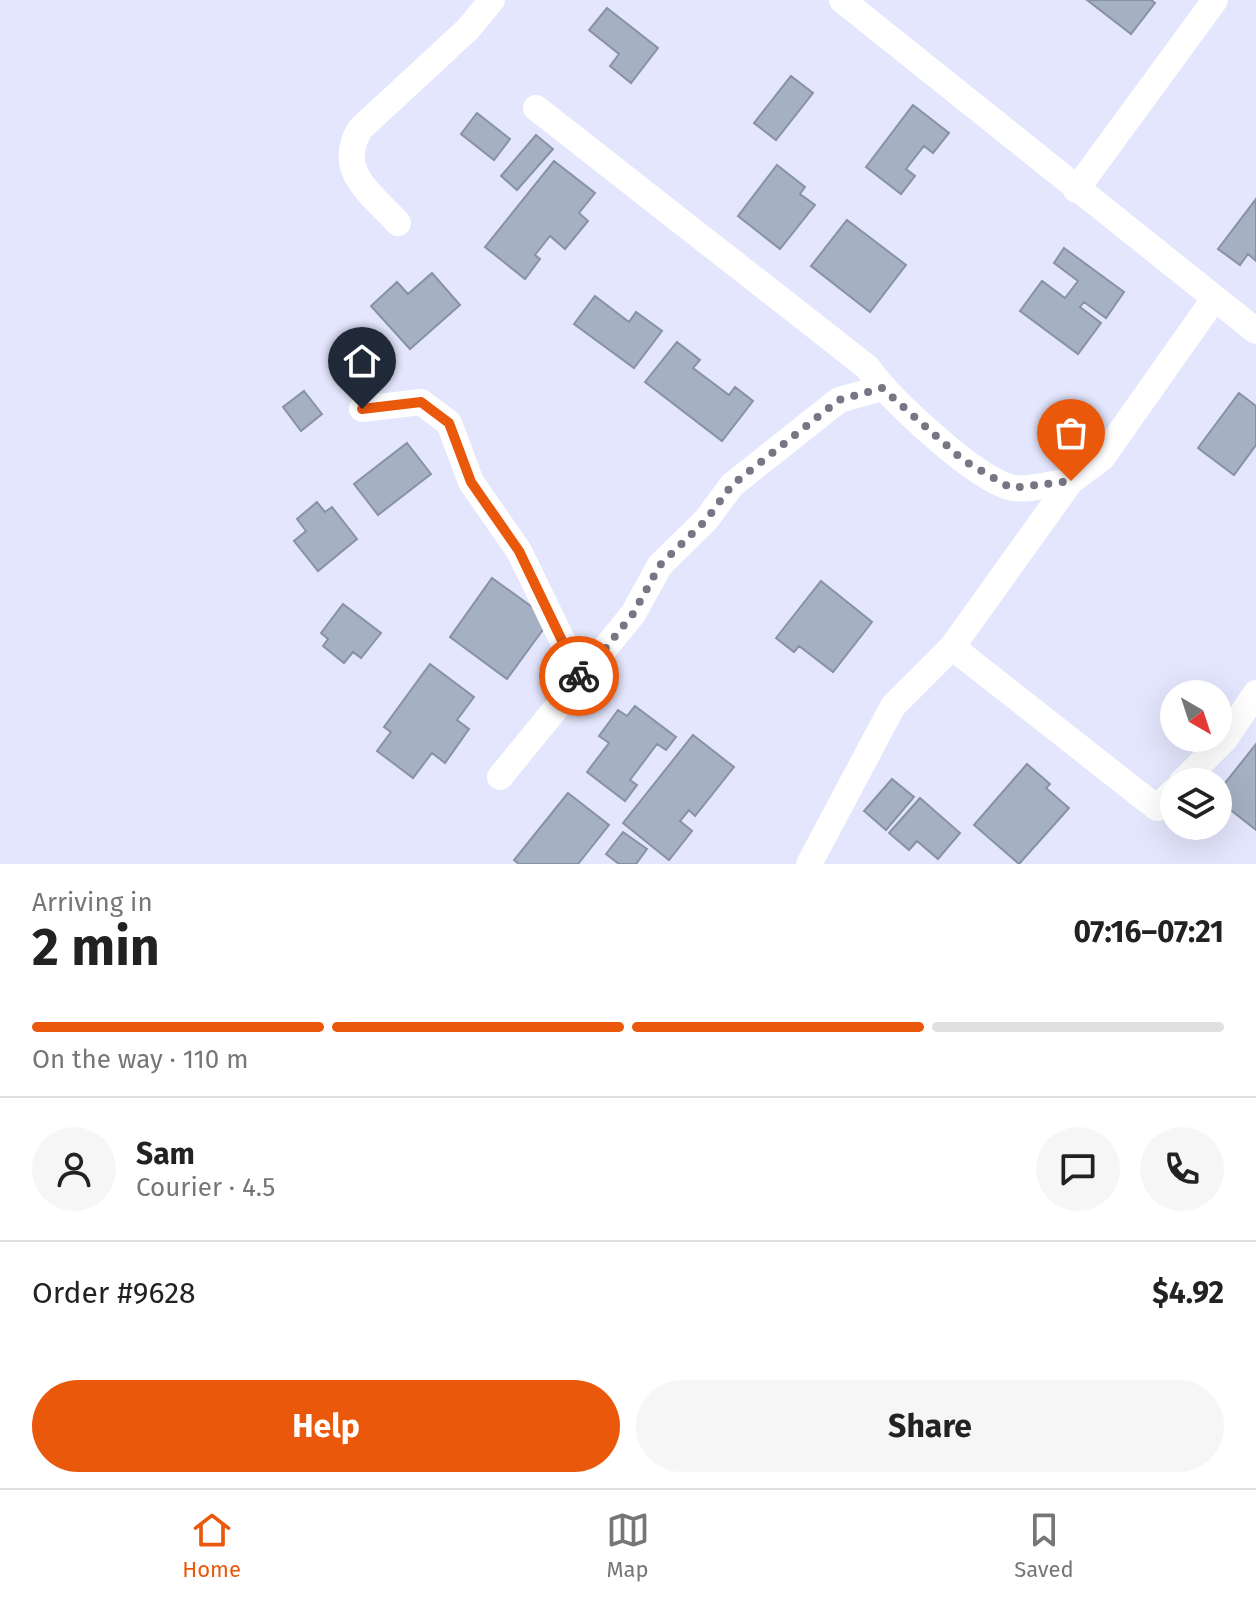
<!DOCTYPE html>
<meta charset="utf-8">
<style>
body{margin:0;font-family:"Fira Sans",sans-serif;background:#f6f6f6;color:#222;height:100vh;display:flex;flex-direction:column;font-size:30px;white-space:nowrap}
*{box-sizing:border-box;margin:0}
p{font-size:26px;color:#767676}
.icon{flex:none;width:44px;height:44px;fill:none;stroke:currentColor;stroke-width:2;stroke-linecap:round;stroke-linejoin:round}
.map{position:relative;height:864px;overflow:hidden}
.sheet{display:flex;flex-direction:column;background:#fff;flex:1}
.sheet>*{flex:none}
.needle{width:52px;rotate:141deg}
.tools{position:absolute;left:1160px;top:680px;display:grid;gap:16px}
.tools a{display:grid;place-items:center;width:72px;height:72px;border-radius:50%;background:#fff;box-shadow:0 8px 32px #0002;font-size:40px}
.pin{position:absolute;display:grid;place-items:center;width:68px;height:68px;color:#fff;margin:-82px -34px;border-radius:50% 50% 50% 0;rotate:-45deg;box-shadow:0 0 8px #0007}
.pin .icon{rotate:45deg}
.courier{position:absolute;display:grid;place-items:center;width:80px;height:80px;margin:-40px;border:6px solid #ea580c;border-radius:50%;background:#fff;color:#222;box-shadow:0 2px 10px #0007}
.head em{font-style:normal;font-weight:700}
.head div{display:flex;flex-direction:column-reverse}
.head{display:flex;align-items:center;justify-content:space-between;height:136px;padding:0 32px}
h1{font-size:52px;font-weight:700;line-height:60px}
.bar{display:grid;grid-template-columns:repeat(4,1fr);gap:12px 8px;align-content:center;height:96px;padding:0 32px}
.bar i{height:10px;border-radius:6px;background:#e0e0e0}
.bar .active{background:#ea580c}
.bar p{grid-column:span 4}
.line{display:flex;align-items:center;gap:20px;padding:0 32px;border-top:2px solid #e0e0e0}
.line div{flex:1}
.round{display:grid;place-items:center;flex:none;width:84px;height:84px;border-radius:42px;background:#f6f6f6}
.primary-button{display:flex;gap:16px;margin-top:auto;padding:16px 32px}
.primary-button a{flex:1;height:92px;border-radius:48px;background:#ea580c;color:#fff;font-size:32px;font-weight:700;line-height:92px;text-align:center}
.primary-button a+a{background:#f6f6f6;color:#222}
.dock{display:flex;justify-content:space-around;align-items:center;height:112px;border-top:2px solid #e0e0e0;background:#fff;font-size:22px;color:#767676}
.dock a{display:grid;justify-items:center;gap:4px}
.dock .active{color:#ea580c}
.map>svg:first-child{display:block}
.building{fill:#a5b0c3;stroke:#8892a5;stroke-width:2}
.lines{fill:none;stroke-linecap:round;stroke-linejoin:round}
.minor{stroke:#fff;stroke-width:26}
.done{stroke:#767684;stroke-width:8;stroke-dasharray:0 14.4}
.route{stroke:#ea580c;stroke-width:10}
</style>
<div class="map">
<svg width="1256" height="864" viewBox="0 0 1256 864">
<rect width="100%" height="100%" fill="#e4e6fd"/>
<path class="building" d="M 1087,0 L 1151,0 L 1155,3 L 1131,34 Z
M 607,8 L 658,48 L 631,83 L 610,66 L 619,54 L 589,30 Z
M 791,76 L 813,93 L 776,140 L 754,123 Z
M 913,105 L 949,133 L 933,153 L 924,146 L 906,169 L 915,176 L 901,194 L 866,167 Z
M 477,113 L 510,139 L 494,160 L 461,134 Z
M 536,135 L 553,149 L 517,190 L 501,176 Z
M 554,161 L 595,193 L 579,213 L 588,221 L 565,249 L 550,236 L 535,255 L 540,259 L 525,279 L 485,247 Z
M 777,165 L 805,187 L 800,194 L 815,205 L 780,249 L 738,216 Z
M 1256,199 L 1256,261 L 1248,254 L 1240,265 L 1218,249 Z
M 847,220 L 906,265 L 870,312 L 811,266 Z
M 1064,248 L 1124,292 L 1106,318 L 1084,302 L 1080,307 L 1101,323 L 1078,354 L 1020,311 L 1042,281 L 1065,298 L 1078,281 L 1054,263 Z
M 432,273 L 460,305 L 410,349 L 371,306 L 397,282 L 408,294 Z
M 595,296 L 629,322 L 636,312 L 662,331 L 634,368 L 574,324 Z
M 677,342 L 700,360 L 693,368 L 729,395 L 735,387 L 753,401 L 722,441 L 645,382 Z
M 304,391 L 322,414 L 301,431 L 283,407 Z
M 1239,393 L 1256,406 L 1256,445 L 1234,475 L 1198,448 Z
M 407,443 L 431,474 L 378,515 L 354,484 Z
M 317,502 L 325,512 L 332,507 L 357,539 L 318,571 L 294,541 L 306,531 L 297,519 Z
M 492,578 L 550,620 L 507,679 L 450,637 Z
M 821,581 L 872,622 L 833,672 L 799,646 L 794,652 L 776,638 Z
M 343,604 L 381,633 L 361,658 L 353,652 L 344,663 L 323,646 L 328,639 L 321,633 Z
M 430,664 L 474,697 L 457,720 L 469,729 L 445,763 L 432,753 L 413,778 L 377,751 L 391,732 L 384,727 Z
M 635,706 L 676,737 L 666,750 L 657,744 L 630,780 L 637,785 L 625,801 L 587,772 L 609,743 L 599,736 L 618,710 L 627,716 Z
M 693,735 L 734,767 L 695,816 L 689,810 L 680,821 L 692,831 L 669,860 L 623,823 Z
M 1256,744 L 1256,830 L 1218,800 L 1218,792 Z
M 1027,764 L 1050,784 L 1046,788 L 1069,808 L 1019,864 L 974,825 Z
M 892,779 L 914,797 L 886,830 L 864,811 Z
M 568,793 L 609,825 L 578,864 L 519,864 L 514,860 Z
M 920,798 L 960,833 L 938,859 L 917,841 L 909,850 L 889,833 Z
M 623,832 L 647,849 L 636,864 L 619,864 L 606,854 Z"/>
<g class="lines">
<path class="minor" d="M 842,0 L 1256,331
M 536,108 L 867,367 C 891,400 971,475 1009,487 C 1025,492 1054,483 1071,481
M 1076,190 L 1215,0
M 398,223 C 371,193 335,171 360,129 L 468,29 L 492,0
M 362,409 L 421,402 L 449,423 L 471,482 L 519,551 L 581,679
M 952,647 L 1157,808 L 1174,791
M 500,777 L 633,614 L 660,565 L 706,520 L 732,485 L 839,400 L 882,388
M 1182,782 L 1225,739 L 1256,693
M 809,864 L 893,706 L 952,647 L 1071,481 L 1102,458 L 1214,299"/>
</g>
<g class="lines">
<path class="done" d="M 579,676 L 581,679 L 633,614 L 660,565 L 706,520 L 732,485 L 839,400 L 882,388 L 963,460 L 1011,488 L 1071,481"/>
<path class="route" d="M 362,409 L 421,402 L 449,423 L 471,482 L 519,551 L 579,676"/>
</g>
</svg>
<div class="tools">
<a><svg class="needle" viewBox="-14 -14 28 28"><path d="M0-13l5 13h-10z" fill="#e53935"/><path d="M0 13l5-13h-10z" fill="#767676"/></svg></a>
<a><svg class="icon" aria-label="layers" viewBox="0 0 24 24"><path d="M12 4l9 5-9 5-9-5zM3 14l9 5 9-5"/></svg></a>
</div>
<div class="pin" style="left:1071px;top:481px;background:#ea580c"><svg class="icon" aria-label="bag" viewBox="0 0 24 24"><path d="M5 8h14l-1 12H6zM9 8a3 3 0 0 1 6 0"/></svg></div>
<div class="pin" style="left:362px;top:409px;background:#1f2937"><svg class="icon" aria-label="home" viewBox="0 0 24 24"><path d="M3 11l9-7 9 7M6 9v11h12V9"/></svg></div>
<div class="courier" style="left:579px;top:676px"><svg class="icon" aria-label="bike" viewBox="0 0 24 24"><circle cx="6" cy="16" r="4"/><circle cx="18" cy="16" r="4"/><path d="M6 16l4-8h5l3 8M10 8l3 8H6M13 5h3"/></svg></div>
</div>
<section class="sheet">
<div class="head"><div><h1>2 min</h1><p>Arriving in</p></div><em>07:16–07:21</em></div>
<div class="bar"><i class="active"></i><i class="active"></i><i class="active"></i><i></i><p>On the way · 110 m</p></div>
<div class="line" style="height:144px"><a class="round"><svg class="icon" aria-label="person" viewBox="0 0 24 24"><circle cx="12" cy="8" r="4"/><path d="M4 21q1-7 8-7t8 7"/></svg></a><div><b>Sam</b><p>Courier · 4.5</p></div><a class="round"><svg class="icon" aria-label="chat" viewBox="0 0 24 24"><path d="M4 5h16v11H9l-5 4z"/></svg></a><a class="round"><svg class="icon" aria-label="phone" viewBox="0 0 24 24"><path d="M5 4h4l2 5-3 2q2 4 5 5l2-3 5 2v4C11 20 4 13 5 4z"/></svg></a></div>
<div class="line" style="height:104px"><div>Order #9628</div><b>$4.92</b></div>
<div class="primary-button"><a>Help</a><a>Share</a></div>
</section>
<nav class="dock">
<a class="active"><svg class="icon" aria-label="home" viewBox="0 0 24 24"><path d="M3 11l9-7 9 7M6 9v11h12V9"/></svg>Home</a>
<a><svg class="icon" aria-label="map" viewBox="0 0 24 24"><path d="M3 6l6-2 6 2 6-2v14l-6 2-6-2-6 2zM9 4v14M15 6v14"/></svg>Map</a>
<a><svg class="icon" aria-label="saved" viewBox="0 0 24 24"><path d="M7 4h10v16l-5-4-5 4z"/></svg>Saved</a>
</nav>
